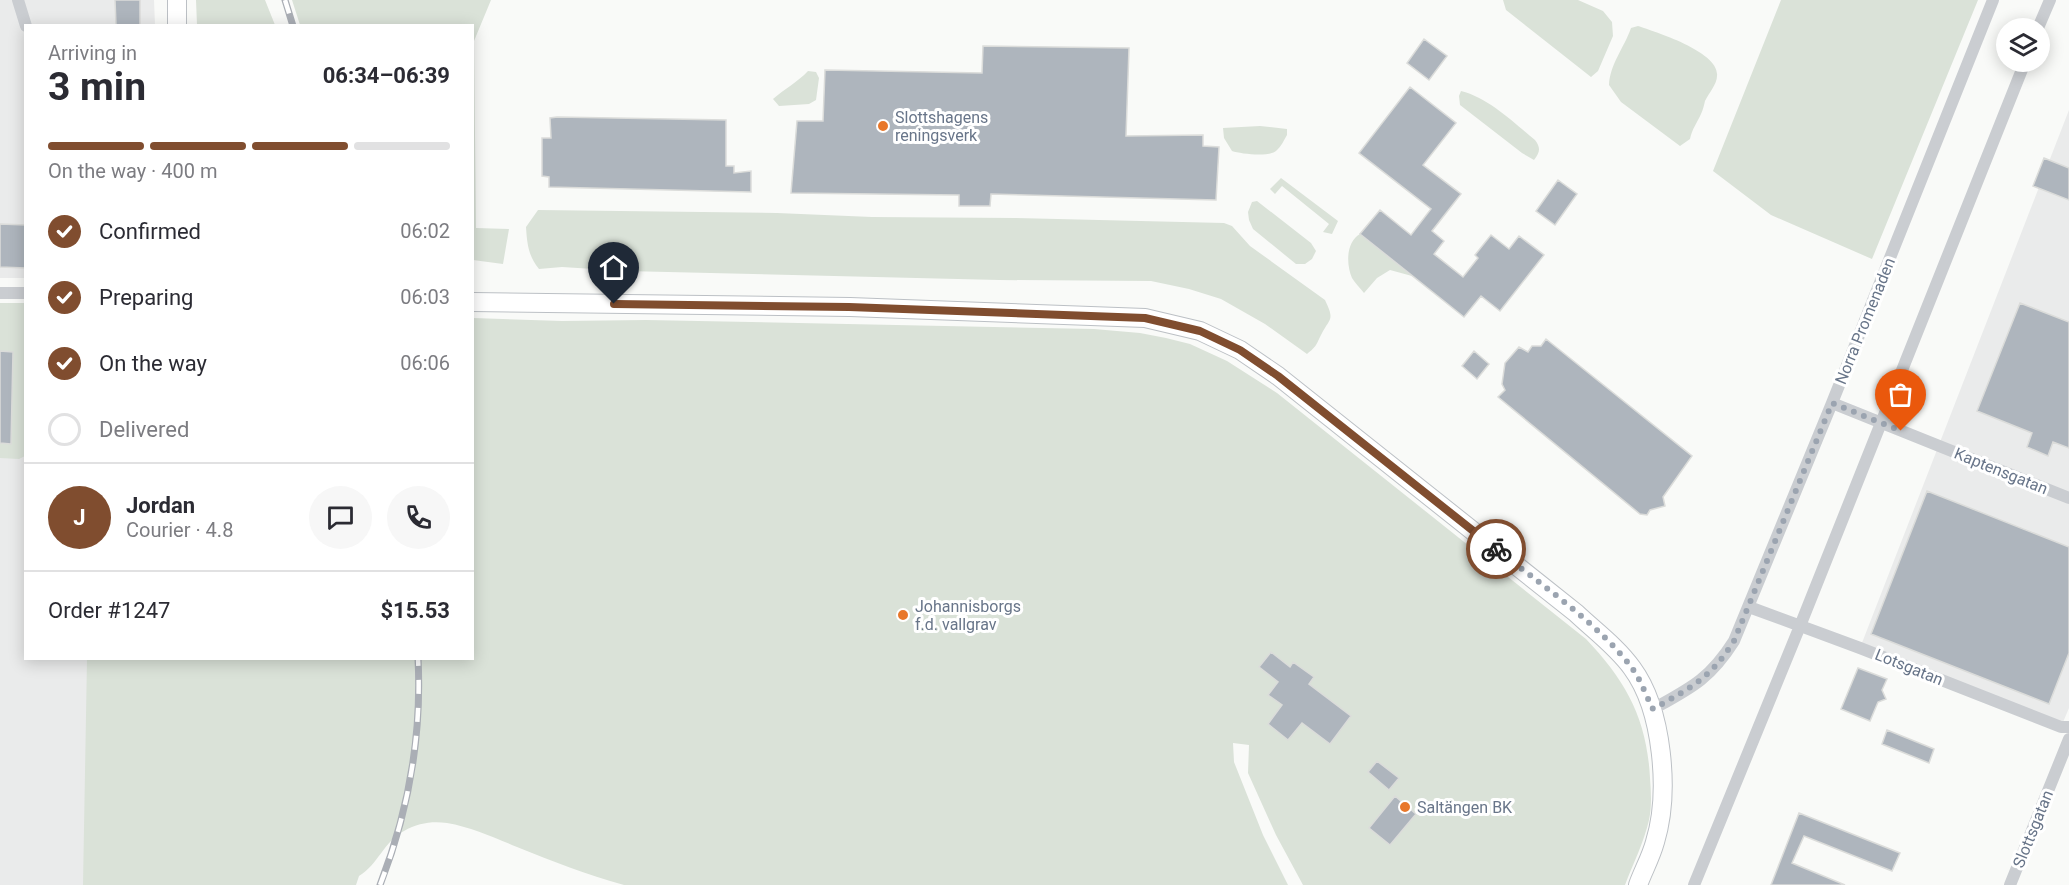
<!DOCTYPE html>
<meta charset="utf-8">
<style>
body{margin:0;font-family:Roboto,sans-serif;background:#f7f7f7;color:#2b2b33;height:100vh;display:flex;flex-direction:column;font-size:22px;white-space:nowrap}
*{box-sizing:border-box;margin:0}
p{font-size:20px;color:#7c7c81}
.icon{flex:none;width:33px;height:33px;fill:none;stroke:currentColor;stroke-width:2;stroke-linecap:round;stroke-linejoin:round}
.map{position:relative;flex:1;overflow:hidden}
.details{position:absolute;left:24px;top:24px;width:450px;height:636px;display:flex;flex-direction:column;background:#fff;border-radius:0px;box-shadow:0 3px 15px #0003}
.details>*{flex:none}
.tools{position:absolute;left:1996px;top:18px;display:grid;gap:12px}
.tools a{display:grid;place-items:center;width:54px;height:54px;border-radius:50%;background:#fff;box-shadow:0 3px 15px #0003;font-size:30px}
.pin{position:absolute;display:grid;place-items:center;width:51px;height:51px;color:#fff;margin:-62px -26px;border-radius:50% 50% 50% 0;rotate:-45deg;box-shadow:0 0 6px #0007}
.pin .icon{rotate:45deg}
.courier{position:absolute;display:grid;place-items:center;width:60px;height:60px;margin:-30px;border:4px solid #804d2f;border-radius:50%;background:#fff;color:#222;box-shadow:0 2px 8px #0007}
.overview em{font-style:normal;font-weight:700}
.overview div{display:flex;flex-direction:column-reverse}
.overview{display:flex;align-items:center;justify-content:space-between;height:102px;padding:0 24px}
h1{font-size:39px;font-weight:700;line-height:45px}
.bar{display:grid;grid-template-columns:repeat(4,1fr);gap:9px 6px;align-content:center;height:72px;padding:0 24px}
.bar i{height:8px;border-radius:4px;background:#e1e1e2}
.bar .on{background:#804d2f}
.bar p{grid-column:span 4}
.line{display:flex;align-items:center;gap:15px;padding:0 24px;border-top:2px solid #e1e1e2}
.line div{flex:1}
.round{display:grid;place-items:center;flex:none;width:63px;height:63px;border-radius:32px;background:#f7f7f7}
ol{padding:0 24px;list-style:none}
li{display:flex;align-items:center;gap:18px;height:66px}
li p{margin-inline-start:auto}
li .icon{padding:6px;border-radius:50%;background:#804d2f;color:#fff;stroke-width:4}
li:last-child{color:#7c7c81}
li i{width:33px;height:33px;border:3px solid #e1e1e2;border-radius:50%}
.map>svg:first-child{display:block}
.built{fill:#eaebeb}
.green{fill:#dae2d8}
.building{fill:#aeb5bd;stroke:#dbdcda;stroke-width:1.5}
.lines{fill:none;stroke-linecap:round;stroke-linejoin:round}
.secondary-casing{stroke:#bcc0c5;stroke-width:20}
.street{stroke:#cacdd1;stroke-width:12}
.secondary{stroke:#fff;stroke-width:18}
.rail-casing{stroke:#aaaeb5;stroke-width:7}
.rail{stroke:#fff;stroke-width:4.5;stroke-dasharray:14;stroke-linecap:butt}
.done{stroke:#9ba4b0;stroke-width:6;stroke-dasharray:0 10.8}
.route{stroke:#804d2f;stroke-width:8}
.poi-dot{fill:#e8772a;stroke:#fff;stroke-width:2}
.labels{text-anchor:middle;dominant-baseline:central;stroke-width:6;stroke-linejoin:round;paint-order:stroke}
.poi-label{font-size:16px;fill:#687589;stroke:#fff;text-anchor:start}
.street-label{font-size:16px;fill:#687589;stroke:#fff}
</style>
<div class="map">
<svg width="2069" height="885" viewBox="0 0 2069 885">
<rect width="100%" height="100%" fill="#f9faf8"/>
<path class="built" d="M 0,0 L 154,0 L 155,25 L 26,26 L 25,278 L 0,278 Z
M 2069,110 L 2069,708 L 2061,727 L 1860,648 Z
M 0,334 L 25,340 L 26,658 L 92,659 L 91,885 L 0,885 Z"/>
<path class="green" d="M 196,0 L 265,0 L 275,25 L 197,25 Z
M 292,0 L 491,0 L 474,41 L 476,228 L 509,229 L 503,264 L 473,260 L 472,26 L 300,25 Z
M 1503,0 L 1578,0 L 1603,11 L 1612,22 L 1613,36 L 1598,71 L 1591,77 L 1506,10 Z
M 1781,0 L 1978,0 L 1872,259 L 1771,215 L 1713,171 Z
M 1638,26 C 1656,32 1720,52 1717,76 C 1717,84 1709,93 1705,101 C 1704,105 1703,110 1701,114 C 1697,123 1692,129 1690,139 L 1680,146 L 1621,102 L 1609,85 C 1610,64 1624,48 1631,28 Z
M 808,71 L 816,72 L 819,78 L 816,100 L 809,104 L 779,106 L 773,99 C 784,89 798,82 808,71 Z
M 1461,91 C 1489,98 1513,122 1535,140 C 1541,148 1540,152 1534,160 L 1522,153 L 1460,105 L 1459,96 Z
M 1260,126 L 1287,129 L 1287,135 C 1284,140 1281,147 1276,151 C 1269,157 1241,154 1232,151 L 1224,138 L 1223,128 Z
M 1281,178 L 1338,221 L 1332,234 L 1323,232 L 1329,224 L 1282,186 L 1275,194 L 1270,189 Z
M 1257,201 L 1311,243 L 1316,251 L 1312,259 L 1305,264 L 1296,264 L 1253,229 L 1249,220 L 1248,212 L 1252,202 Z
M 538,210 L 777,213 L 872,217 L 1015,218 L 1224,223 L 1232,226 L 1250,246 L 1325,300 C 1335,321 1330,317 1321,335 C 1316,345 1317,346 1307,354 L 1265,324 L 1221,299 L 1189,289 L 1151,281 L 999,280 L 625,271 L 562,267 L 539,269 C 528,256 527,242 526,227 Z
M 1360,234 L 1412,276 L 1390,270 L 1377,278 L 1364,293 C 1360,288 1355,283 1352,278 C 1346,264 1346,242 1360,234 Z
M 0,303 L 25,303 L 25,456 L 19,459 L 0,458 Z
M 473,318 L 562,321 L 646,320 L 1094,329 L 1140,333 L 1166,338 L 1190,344 L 1227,361 L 1277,393 L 1586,639 C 1626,681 1647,719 1650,778 C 1651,792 1652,806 1649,820 C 1644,842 1633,864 1625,885 L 1303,885 L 1276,835 L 1248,773 L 1249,745 L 1233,743 L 1234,762 L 1263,835 L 1288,885 L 624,885 C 587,875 552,861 517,847 C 495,838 471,827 447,823 C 432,821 418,823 404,831 C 384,841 378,865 359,876 L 356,885 L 83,885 L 87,659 L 472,658 Z"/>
<path class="building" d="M 115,0 L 140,0 L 140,25 L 116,25 Z
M 1424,39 L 1447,56 L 1429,80 L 1407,63 Z
M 983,46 L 1129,48 L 1126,136 L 1203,135 L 1203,146 L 1219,147 L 1216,200 L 991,194 L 990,206 L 959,206 L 959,195 L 791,193 L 797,121 L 823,121 L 825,70 L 982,73 Z
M 1410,87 L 1456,123 L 1423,165 L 1461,194 L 1432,231 L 1444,241 L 1434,254 L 1463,277 L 1478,258 L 1475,255 L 1491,235 L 1509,249 L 1519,236 L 1544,255 L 1500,311 L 1481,296 L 1464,317 L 1360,234 L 1380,210 L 1411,235 L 1431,209 L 1359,153 Z
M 557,117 L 726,120 L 726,166 L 734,166 L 734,173 L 751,171 L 751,192 L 549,187 L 549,177 L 542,176 L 542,138 L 551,138 L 550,118 Z
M 2044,158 L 2069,168 L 2069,200 L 2033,186 Z
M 1558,180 L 1577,194 L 1555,225 L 1536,211 Z
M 0,224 L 26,225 L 26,268 L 0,267 Z
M 2020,303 L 2069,322 L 2069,448 L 2053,442 L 2048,456 L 2027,447 L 2032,433 L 1977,411 Z
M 1546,339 L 1692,456 L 1663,497 L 1665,506 L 1650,510 L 1647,515 L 1640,514 L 1498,397 L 1505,390 L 1502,384 L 1505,363 L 1519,347 L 1528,352 L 1532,346 L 1541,346 Z
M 0,351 L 13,352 L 11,444 L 0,443 Z
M 1474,351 L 1489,364 L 1477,379 L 1462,366 Z
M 1927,491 L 2069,547 L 2069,653 L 2049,704 L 1871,634 Z
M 1271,652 L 1290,667 L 1293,662 L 1314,677 L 1309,684 L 1351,716 L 1330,744 L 1302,723 L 1288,740 L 1268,724 L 1282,705 L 1268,695 L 1278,682 L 1259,667 Z
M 1858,668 L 1887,679 L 1882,690 L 1886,699 L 1878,702 L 1870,721 L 1841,709 Z
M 1887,730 L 1934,749 L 1929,763 L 1882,744 Z
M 1377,761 L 1399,778 L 1389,790 L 1368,772 Z
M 1395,796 L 1416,814 L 1390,845 L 1369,828 Z
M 1799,813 L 1900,853 L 1892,871 L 1804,836 L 1792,863 L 1845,885 L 1771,885 Z"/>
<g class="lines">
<g class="secondary-casing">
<path id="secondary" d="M 177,26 L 177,0
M 472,302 L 850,307 L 1145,318 L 1200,331 L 1240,350 L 1278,376 L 1576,613 C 1595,631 1617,647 1632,668 C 1663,710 1670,793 1655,842 C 1651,857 1643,871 1638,885"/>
</g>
<path class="street" d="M 18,0 L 26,26
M 2038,28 L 2050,0
M 0,293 L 26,293
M 1832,403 L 2069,498
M 1749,607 L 1860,648 L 2061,727 L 2069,727
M 1653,709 C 1691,688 1710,679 1734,641 L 1832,403 L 1993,0
M 1694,885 L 1800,626 L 2025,62
M 2010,885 L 2069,739"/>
<use href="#secondary" class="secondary"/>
<g class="rail-casing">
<path id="rail" d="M 285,0 L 293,26
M 380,885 C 408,813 422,736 418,658"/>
</g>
<use href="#rail" class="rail"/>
</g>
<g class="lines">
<path class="done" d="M 1496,549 C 1539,583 1599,624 1632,668 C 1641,680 1646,696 1653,709 C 1690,688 1710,679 1734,641 L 1832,403 L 1901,431"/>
<path class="route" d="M 614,304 L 849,307 L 1145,318 L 1200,331 L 1240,350 L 1278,376 L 1496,549"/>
</g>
<g class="poi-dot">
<circle cx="883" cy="126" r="6"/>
<circle cx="903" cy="615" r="6"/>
<circle cx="1405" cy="807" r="6"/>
</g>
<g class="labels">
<g class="poi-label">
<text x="895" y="117">Slottshagens<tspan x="895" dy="18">reningsverk</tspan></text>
<text x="915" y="606">Johannisborgs<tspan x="915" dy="18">f.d. vallgrav</tspan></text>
<text x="1417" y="807">Saltängen BK</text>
</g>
<g class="street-label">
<text transform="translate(1865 321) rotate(-68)">Norra Promenaden</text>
<text transform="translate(2001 471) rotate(22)">Kaptensgatan</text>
<text transform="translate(1909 667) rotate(22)">Lotsgatan</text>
<text transform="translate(2033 829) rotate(-68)">Slottsgatan</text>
</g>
</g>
</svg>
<div class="tools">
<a><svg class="icon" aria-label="layers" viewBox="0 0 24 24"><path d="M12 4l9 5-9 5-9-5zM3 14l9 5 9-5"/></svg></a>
</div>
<div class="pin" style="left:1901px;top:431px;background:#ea580c"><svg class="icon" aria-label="bag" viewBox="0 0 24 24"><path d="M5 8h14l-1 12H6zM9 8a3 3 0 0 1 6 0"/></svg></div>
<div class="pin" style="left:614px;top:304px;background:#1f2937"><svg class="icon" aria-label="home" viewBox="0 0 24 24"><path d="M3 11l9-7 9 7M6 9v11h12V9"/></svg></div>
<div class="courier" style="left:1496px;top:549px"><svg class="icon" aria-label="bike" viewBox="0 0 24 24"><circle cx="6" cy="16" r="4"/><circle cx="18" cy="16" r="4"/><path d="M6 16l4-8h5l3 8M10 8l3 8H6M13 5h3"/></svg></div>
<section class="details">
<div class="overview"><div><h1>3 min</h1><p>Arriving in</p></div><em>06:34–06:39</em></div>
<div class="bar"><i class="on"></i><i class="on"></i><i class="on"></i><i></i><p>On the way · 400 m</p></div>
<ol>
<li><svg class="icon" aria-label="check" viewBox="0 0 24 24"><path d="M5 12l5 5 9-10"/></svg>Confirmed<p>06:02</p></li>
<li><svg class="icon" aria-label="check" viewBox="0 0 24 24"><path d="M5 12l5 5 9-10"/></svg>Preparing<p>06:03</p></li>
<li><svg class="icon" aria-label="check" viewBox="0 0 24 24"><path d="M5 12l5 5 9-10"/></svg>On the way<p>06:06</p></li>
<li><i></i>Delivered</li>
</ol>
<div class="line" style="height:108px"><b class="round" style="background:#804d2f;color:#fff">J</b><div><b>Jordan</b><p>Courier · 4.8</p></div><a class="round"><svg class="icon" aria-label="chat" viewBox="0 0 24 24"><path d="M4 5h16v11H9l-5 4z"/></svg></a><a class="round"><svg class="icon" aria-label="phone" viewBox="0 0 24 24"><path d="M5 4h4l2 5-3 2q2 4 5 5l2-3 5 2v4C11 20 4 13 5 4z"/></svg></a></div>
<div class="line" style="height:78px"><div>Order #1247</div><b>$15.53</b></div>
</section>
</div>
